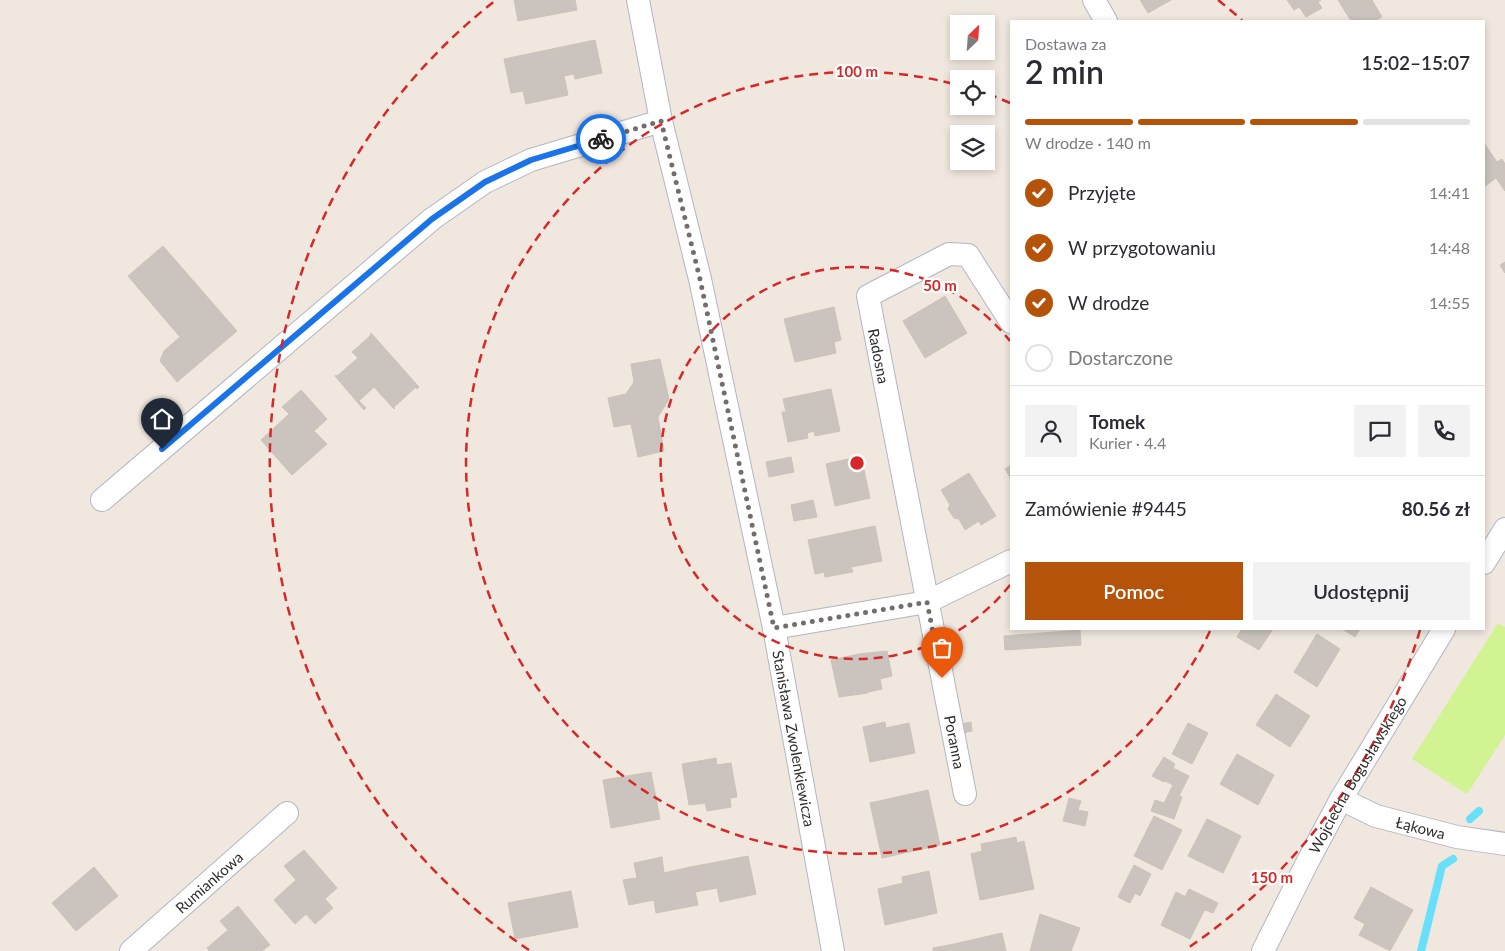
<!DOCTYPE html>
<html lang="pl">
<meta charset="utf-8">
<style>
body{margin:0;font-family:Lato,sans-serif;background:#f2f2f3;color:#2b2b33;height:100vh;display:flex;flex-direction:column;font-size:19px;white-space:nowrap}
*{box-sizing:border-box;margin:0}
p{font-size:16px;color:#7c7c81}
.icon{flex:none;width:28px;height:28px;fill:none;stroke:currentColor;stroke-width:2;stroke-linecap:round;stroke-linejoin:round}
.map{position:relative;flex:1;overflow:hidden}
.drawer{position:absolute;left:1010px;top:20px;width:475px;height:610px;display:flex;flex-direction:column;background:#fff;border-radius:0px;box-shadow:0 2px 8px #0003}
.drawer>*{flex:none}
.needle{width:32px;rotate:25deg}
.controls{position:absolute;left:950px;top:15px;display:grid;gap:10px}
.controls a{display:grid;place-items:center;width:45px;height:45px;border-radius:0px;background:#fff;box-shadow:0 2px 8px #0003;font-size:25px}
.pin{position:absolute;display:grid;place-items:center;width:42px;height:42px;color:#fff;margin:-51px -21px;border-radius:50% 50% 50% 0;rotate:-45deg;box-shadow:0 0 5px #0007}
.pin .icon{rotate:45deg}
.courier{position:absolute;display:grid;place-items:center;width:50px;height:50px;margin:-25px;border:4px solid #1a73e8;border-radius:50%;background:#fff;color:#222;box-shadow:0 1px 6px #0007}
.head em{font-style:normal;font-weight:600}
.head div{display:flex;flex-direction:column-reverse}
.head{display:flex;align-items:center;justify-content:space-between;height:85px;padding:0 15px}
h1{font-size:32px;font-weight:600;line-height:38px}
.bar{display:grid;grid-template-columns:repeat(4,1fr);gap:8px 5px;align-content:center;height:60px;padding:0 15px}
.bar i{height:6px;border-radius:4px;background:#e1e1e2}
.bar .active{background:#b45309}
.bar p{grid-column:span 4}
.line{display:flex;align-items:center;gap:12px;padding:0 15px;border-top:1px solid #e1e1e2}
.line div{flex:1}
.round{display:grid;place-items:center;flex:none;width:52px;height:52px;border-radius:0px;background:#f2f2f3}
ol{padding:0 15px;list-style:none}
li{display:flex;align-items:center;gap:15px;height:55px}
li p{margin-inline-start:auto}
li .icon{padding:5px;border-radius:50%;background:#b45309;color:#fff;stroke-width:4}
li:last-child{color:#7c7c81}
li i{width:28px;height:28px;border:2px solid #e1e1e2;border-radius:50%}
.primary-button{display:flex;gap:10px;margin-top:auto;padding:10px 15px}
.primary-button a{flex:1;height:58px;border-radius:0px;background:#b45309;color:#fff;font-size:20px;font-weight:600;line-height:58px;text-align:center}
.primary-button a+a{background:#f2f2f3;color:#2b2b33}
.map>svg:first-child{display:block}
.pitch{fill:#d1f391}
.lines{fill:none;stroke-linecap:round;stroke-linejoin:round}
.stream{stroke:#68dffb;stroke-width:8}
.building{fill:#cbc4be;stroke:#ccc3b7}
.minor-casing{stroke:#b2b6c2;stroke-width:24}
.minor{stroke:#fff;stroke-width:22}
.done{stroke:#716e6b;stroke-width:5;stroke-dasharray:0 9}
.route{stroke:#1a73e8;stroke-width:6}
.ring{fill:none;stroke:#d62828;stroke-width:2.5;stroke-dasharray:9 6}
.labels{text-anchor:middle;dominant-baseline:central;stroke-width:4.5;stroke-linejoin:round;paint-order:stroke}
.street-label{font-size:15px;fill:#2d2d2d;stroke:#fff}
.centre{fill:#d62828;stroke:#fff;stroke-width:2.5}
.ring-label{font-size:15px;text-anchor:middle;font-weight:bold;fill:#d62828;stroke:#fff;stroke-width:4.5;stroke-linejoin:round;paint-order:stroke}
</style>
<div class="map">
<svg width="1505" height="951" viewBox="0 0 1505 951">
<rect width="100%" height="100%" fill="#f0e7de"/>
<path class="pitch" d="M 1498,623 L 1505,627 L 1505,735 L 1467,794 L 1412,759 Z"/>
<g class="lines">
<path class="stream" d="M 1470,819 L 1479,811
M 1421,951 L 1442,866 L 1453,859"/>
</g>
<path class="building" d="M 514,0 L 575,0 L 577,10 L 518,21 Z
M 1140,0 L 1171,0 L 1148,13 Z
M 1287,0 L 1321,0 L 1318,2 L 1322,8 L 1306,17 L 1299,7 L 1294,10 Z
M 1338,0 L 1372,0 L 1382,17 L 1374,21 L 1351,21 Z
M 595,40 L 602,73 L 575,79 L 574,74 L 564,76 L 568,95 L 526,104 L 523,91 L 511,93 L 504,59 Z
M 1484,143 L 1497,162 L 1502,159 L 1505,164 L 1505,191 L 1496,178 L 1484,187 Z
M 163,246 L 237,331 L 177,382 L 160,361 L 164,351 L 180,337 L 128,276 Z
M 1505,262 L 1505,273 L 1500,265 Z
M 945,296 L 967,333 L 925,358 L 903,321 Z
M 834,307 L 841,340 L 834,342 L 836,353 L 795,362 L 784,319 Z
M 371,333 L 419,387 L 417,389 L 416,387 L 394,407 L 395,408 L 394,409 L 374,387 L 359,401 L 366,408 L 364,410 L 335,376 L 336,375 L 337,376 L 358,358 L 352,352 L 370,336 Z
M 660,359 L 669,399 L 658,417 L 664,451 L 638,457 L 631,424 L 614,427 L 608,398 L 626,394 L 634,382 L 631,364 Z
M 831,389 L 840,431 L 815,436 L 814,431 L 807,433 L 808,438 L 788,442 L 782,412 L 786,412 L 783,399 Z
M 301,390 L 327,419 L 314,431 L 327,444 L 292,475 L 261,440 L 289,414 L 282,407 Z
M 861,456 L 870,498 L 835,506 L 826,464 Z
M 791,457 L 794,472 L 769,477 L 766,462 Z
M 1011,465 L 1011,479 L 1005,469 Z
M 969,473 L 996,516 L 981,525 L 979,521 L 965,530 L 959,519 L 954,518 L 948,509 L 950,505 L 941,490 Z
M 813,500 L 817,517 L 794,521 L 791,505 Z
M 875,526 L 882,561 L 851,567 L 853,572 L 825,577 L 824,572 L 815,574 L 808,540 Z
M 1242,629 L 1273,629 L 1259,650 L 1237,637 Z
M 1342,629 L 1360,629 L 1355,637 Z
M 1080,630 L 1081,645 L 1005,650 L 1004,636 Z
M 1317,634 L 1340,649 L 1317,687 L 1294,672 Z
M 887,651 L 892,676 L 880,679 L 882,689 L 868,692 L 868,693 L 839,697 L 831,660 L 859,654 Z
M 1276,694 L 1310,716 L 1290,747 L 1256,725 Z
M 885,722 L 886,728 L 909,723 L 915,753 L 870,762 L 863,727 Z
M 971,722 L 972,731 L 963,733 L 961,724 Z
M 1188,723 L 1208,733 L 1192,764 L 1172,754 Z
M 1237,754 L 1274,775 L 1258,805 L 1220,784 Z
M 1164,757 L 1175,764 L 1173,768 L 1189,776 L 1179,796 L 1182,797 L 1174,819 L 1151,811 L 1155,800 L 1164,803 L 1173,785 L 1165,781 L 1164,782 L 1152,776 Z
M 716,758 L 717,765 L 731,763 L 737,797 L 730,798 L 731,807 L 707,811 L 705,803 L 689,805 L 682,764 Z
M 651,772 L 660,819 L 611,828 L 603,780 Z
M 928,790 L 940,845 L 882,858 L 870,803 Z
M 1069,798 L 1081,801 L 1078,810 L 1088,812 L 1085,826 L 1063,821 Z
M 1154,816 L 1182,830 L 1162,870 L 1134,856 Z
M 1207,819 L 1241,836 L 1223,873 L 1188,856 Z
M 1016,837 L 1017,843 L 1024,841 L 1034,889 L 980,900 L 971,854 L 982,851 L 981,844 Z
M 304,850 L 337,888 L 325,899 L 333,908 L 315,924 L 306,914 L 295,924 L 274,900 L 296,880 L 284,866 Z
M 748,856 L 756,894 L 720,902 L 712,863 Z
M 662,857 L 664,873 L 690,867 L 698,905 L 656,913 L 654,900 L 629,905 L 623,880 L 637,878 L 634,863 Z
M 712,863 L 717,888 L 695,892 L 690,867 Z
M 1134,865 L 1151,874 L 1140,896 L 1135,893 L 1130,903 L 1118,897 Z
M 94,867 L 118,896 L 76,931 L 52,903 Z
M 929,871 L 937,913 L 885,925 L 878,889 L 903,883 L 902,877 Z
M 1371,887 L 1413,910 L 1390,951 L 1359,935 L 1365,924 L 1354,918 Z
M 1189,889 L 1218,903 L 1213,913 L 1205,910 L 1206,907 L 1185,897 Z
M 571,891 L 578,927 L 515,939 L 508,903 Z
M 1176,892 L 1206,907 L 1190,939 L 1161,925 Z
M 238,906 L 270,945 L 262,951 L 209,951 L 207,948 L 228,930 L 220,921 Z
M 1040,914 L 1080,928 L 1071,951 L 1030,951 Z
M 1002,933 L 1006,951 L 955,951 L 954,944 Z
M 954,944 L 955,951 L 933,951 L 933,948 Z"/>
<g class="lines">
<g class="minor-casing">
<g id="minor">
<path id="s1" d="M 638,0 L 661,121 L 700,279 L 774,628 L 833,951"/>
<path d="M 1094,0 L 1106,21"/>
<path d="M 102,500 L 432,219 L 485,182 L 531,160 L 661,121"/>
<path d="M 1484,563 L 1505,529"/>
<path d="M 774,628 L 927,602 L 1011,561"/>
<path d="M 965,794 L 868,296 L 949,254 L 968,255 L 1011,322"/>
<path id="s2" d="M 1341,799 L 1376,816 L 1457,837 L 1505,844"/>
<path id="s3" d="M 131,951 L 287,813"/>
<path id="s4" d="M 1263,951 L 1308,861 L 1341,799 L 1444,629"/>
</g>
</g>
<use href="#minor" class="minor"/>
</g>
<g class="lines">
<path class="done" d="M 601,139 L 661,121 L 700,279 L 774,628 L 927,602 L 942,678"/>
<path class="route" d="M 162,449 L 432,219 L 485,182 L 531,160 L 601,139"/>
</g>
<g class="ring">
<path d="M1010 585A196 196 0 1 1 1010 341"/>
<path d="M1210 631A391 391 0 1 1 958 85M988 94A391 391 0 0 1 1010 103"/>
<path d="M1420 630A587 587 0 0 1 1185 950M529 950A587 587 0 0 1 496 0M1218 0A587 587 0 0 1 1242 20"/>
</g>
<g class="labels">
<g class="street-label">
<text transform="translate(879 356) rotate(79)">Radosna</text>
<text stroke="none"><textPath href="#s1" startOffset="755">Stanisława Zwolenkiewicza</textPath></text>
<text transform="translate(955 742) rotate(79)">Poranna</text>
<text stroke="none"><textPath href="#s4" startOffset="200">Wojciecha Bogusławskiego</textPath></text>
<text stroke="none"><textPath href="#s2" startOffset="85">Łąkowa</textPath></text>
<text stroke="none"><textPath href="#s3" startOffset="104">Rumiankowa</textPath></text>
</g>
</g>
<circle cx="857" cy="463" r="8" class="centre"/>
<g class="ring-label">
<text x="857" y="77">100 m</text>
<text x="940" y="291">50 m</text>
<text x="1272" y="883">150 m</text>
</g>
</svg>
<div class="controls">
<a><svg class="needle" viewBox="-14 -14 28 28"><path d="M0-13l5 13h-10z" fill="#e53935"/><path d="M0 13l5-13h-10z" fill="#7c7c81"/></svg></a>
<a><svg class="icon" aria-label="locate" viewBox="0 0 24 24"><circle cx="12" cy="12" r="6"/><path d="M12 2v4M12 18v4M2 12h4M18 12h4"/></svg></a>
<a><svg class="icon" aria-label="layers" viewBox="0 0 24 24"><path d="M12 4l9 5-9 5-9-5zM3 14l9 5 9-5"/></svg></a>
</div>
<div class="pin" style="left:942px;top:678px;background:#ea580c"><svg class="icon" aria-label="bag" viewBox="0 0 24 24"><path d="M5 8h14l-1 12H6zM9 8a3 3 0 0 1 6 0"/></svg></div>
<div class="pin" style="left:162px;top:449px;background:#1f2937"><svg class="icon" aria-label="home" viewBox="0 0 24 24"><path d="M3 11l9-7 9 7M6 9v11h12V9"/></svg></div>
<div class="courier" style="left:601px;top:139px"><svg class="icon" aria-label="bike" viewBox="0 0 24 24"><circle cx="6" cy="16" r="4"/><circle cx="18" cy="16" r="4"/><path d="M6 16l4-8h5l3 8M10 8l3 8H6M13 5h3"/></svg></div>
<section class="drawer">
<div class="head"><div><h1>2 min</h1><p>Dostawa za</p></div><em>15:02–15:07</em></div>
<div class="bar"><i class="active"></i><i class="active"></i><i class="active"></i><i></i><p>W drodze · 140 m</p></div>
<ol>
<li><svg class="icon" aria-label="check" viewBox="0 0 24 24"><path d="M5 12l5 5 9-10"/></svg>Przyjęte<p>14:41</p></li>
<li><svg class="icon" aria-label="check" viewBox="0 0 24 24"><path d="M5 12l5 5 9-10"/></svg>W przygotowaniu<p>14:48</p></li>
<li><svg class="icon" aria-label="check" viewBox="0 0 24 24"><path d="M5 12l5 5 9-10"/></svg>W drodze<p>14:55</p></li>
<li><i></i>Dostarczone</li>
</ol>
<div class="line" style="height:90px"><a class="round"><svg class="icon" aria-label="person" viewBox="0 0 24 24"><circle cx="12" cy="8" r="4"/><path d="M4 21q1-7 8-7t8 7"/></svg></a><div><b>Tomek</b><p>Kurier · 4.4</p></div><a class="round"><svg class="icon" aria-label="chat" viewBox="0 0 24 24"><path d="M4 5h16v11H9l-5 4z"/></svg></a><a class="round"><svg class="icon" aria-label="phone" viewBox="0 0 24 24"><path d="M5 4h4l2 5-3 2q2 4 5 5l2-3 5 2v4C11 20 4 13 5 4z"/></svg></a></div>
<div class="line" style="height:65px"><div>Zamówienie #9445</div><b>80.56 zł</b></div>
<div class="primary-button"><a>Pomoc</a><a>Udostępnij</a></div>
</section>
</div>
